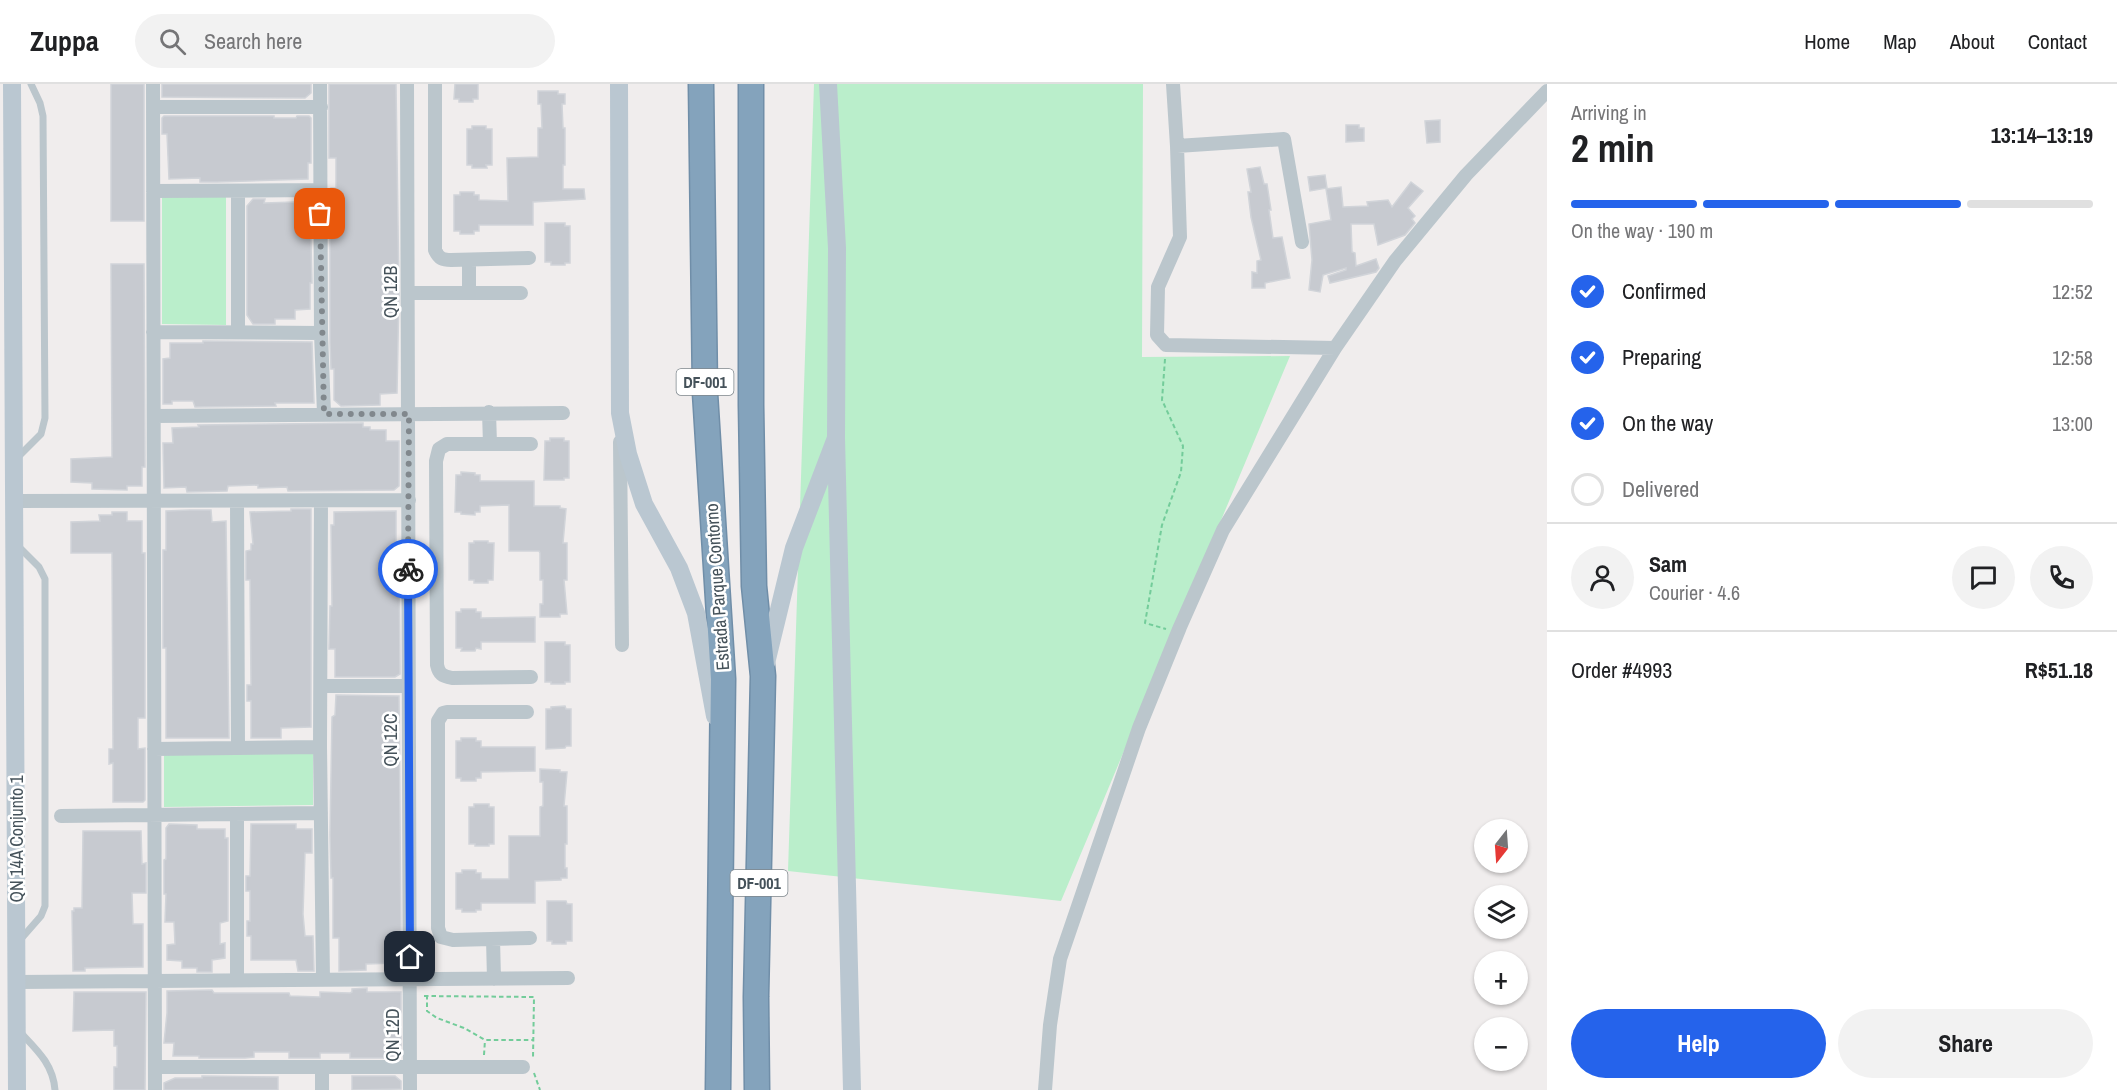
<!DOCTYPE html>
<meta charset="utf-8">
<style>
body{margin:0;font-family:"Archivo Narrow",sans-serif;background:#f2f2f2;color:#202124;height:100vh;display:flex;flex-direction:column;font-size:22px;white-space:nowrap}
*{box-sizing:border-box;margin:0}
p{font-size:20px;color:#757577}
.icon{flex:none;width:33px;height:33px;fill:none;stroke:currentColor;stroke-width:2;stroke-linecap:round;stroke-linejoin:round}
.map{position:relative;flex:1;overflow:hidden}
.sheet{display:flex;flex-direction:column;background:#fff;width:570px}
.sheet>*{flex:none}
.needle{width:39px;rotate:197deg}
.tools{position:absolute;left:1474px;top:735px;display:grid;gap:12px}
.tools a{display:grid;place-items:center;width:54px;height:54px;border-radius:50%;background:#fff;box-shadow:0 2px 4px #0004;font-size:30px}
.pin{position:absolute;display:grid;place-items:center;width:51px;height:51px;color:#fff;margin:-26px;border-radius:12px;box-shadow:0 3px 9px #0006}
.courier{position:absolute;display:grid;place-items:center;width:60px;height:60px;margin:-30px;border:4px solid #2563eb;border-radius:50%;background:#fff;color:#222;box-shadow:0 2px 8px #0007}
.overview em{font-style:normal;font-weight:700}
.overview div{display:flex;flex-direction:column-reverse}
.overview{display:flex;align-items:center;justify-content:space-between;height:102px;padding:0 24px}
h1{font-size:39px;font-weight:700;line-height:45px}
.bar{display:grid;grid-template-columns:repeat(4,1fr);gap:9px 6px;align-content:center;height:72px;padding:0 24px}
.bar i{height:8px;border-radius:4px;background:#e0e0e0}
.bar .selected{background:#2563eb}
.bar p{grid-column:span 4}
.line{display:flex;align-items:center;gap:15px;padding:0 24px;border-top:2px solid #e0e0e0}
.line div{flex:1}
.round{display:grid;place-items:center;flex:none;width:63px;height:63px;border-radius:32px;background:#f2f2f2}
ol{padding:0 24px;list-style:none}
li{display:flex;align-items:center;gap:18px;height:66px}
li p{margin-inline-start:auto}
li .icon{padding:6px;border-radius:50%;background:#2563eb;color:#fff;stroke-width:4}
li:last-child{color:#757577}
li i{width:33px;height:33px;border:3px solid #e0e0e0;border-radius:50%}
.cta{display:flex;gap:12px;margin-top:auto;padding:12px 24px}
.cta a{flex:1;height:69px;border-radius:36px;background:#2563eb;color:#fff;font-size:24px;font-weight:700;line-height:69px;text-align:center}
.cta a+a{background:#f2f2f2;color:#202124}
header{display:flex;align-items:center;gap:36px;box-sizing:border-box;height:84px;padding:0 30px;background:#fff;border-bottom:2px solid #e0e0e0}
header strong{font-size:28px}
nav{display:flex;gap:33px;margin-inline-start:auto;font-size:21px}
.search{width:420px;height:54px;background:#f2f2f2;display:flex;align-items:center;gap:15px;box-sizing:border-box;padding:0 21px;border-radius:33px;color:#757577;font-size:22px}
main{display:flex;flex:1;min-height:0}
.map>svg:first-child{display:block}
.green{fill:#baeecb}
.building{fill:#c7cad0;stroke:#d1d4d9;stroke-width:1.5}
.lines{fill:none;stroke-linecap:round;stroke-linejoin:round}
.highway-casing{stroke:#708ea8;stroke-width:27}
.path{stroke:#73cc9a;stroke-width:2;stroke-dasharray:4.5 3;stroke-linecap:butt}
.lane{stroke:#bbc6cc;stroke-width:7}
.street{stroke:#bbc6cc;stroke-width:14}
.secondary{stroke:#bac7d1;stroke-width:18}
.highway{stroke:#84a3bc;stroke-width:24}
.done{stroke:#81888d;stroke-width:6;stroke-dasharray:0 10.8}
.route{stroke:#2563eb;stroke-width:8}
.labels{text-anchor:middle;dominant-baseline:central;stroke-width:5;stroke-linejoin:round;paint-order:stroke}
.shield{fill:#fff;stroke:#7d868c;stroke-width:1.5}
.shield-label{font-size:16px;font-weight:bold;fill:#45525a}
.street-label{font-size:18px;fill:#45525a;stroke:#fff}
</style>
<header>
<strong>Zuppa</strong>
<div class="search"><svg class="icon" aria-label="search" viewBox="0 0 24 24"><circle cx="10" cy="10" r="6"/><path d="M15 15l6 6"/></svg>Search here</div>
<nav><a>Home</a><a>Map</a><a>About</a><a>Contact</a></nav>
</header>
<main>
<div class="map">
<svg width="1547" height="1006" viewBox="0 0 1547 1006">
<rect width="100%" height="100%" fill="#f0eded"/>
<path class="green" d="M 814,0 L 1143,0 L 1142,273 L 1290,272 L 1061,817 L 788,787 Z
M 162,113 L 226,113 L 226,241 L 162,240 Z
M 313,666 L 313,721 L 164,723 L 164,668 Z"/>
<path class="building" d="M 111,0 L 144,0 L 144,137 L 111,137 Z
M 162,0 L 311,0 L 311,9 L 305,14 L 162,13 Z
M 329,0 L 396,0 L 399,209 L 397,309 L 380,310 L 380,321 L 341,322 L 334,316 L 334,285 L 331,285 L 330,259 L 330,149 L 331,104 L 336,104 L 336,74 L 329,74 Z
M 455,0 L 478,0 L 478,15 L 473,15 L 473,18 L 459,18 L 459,15 L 454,15 Z
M 538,7 L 558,7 L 558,10 L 565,10 L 565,20 L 562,20 L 563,44 L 565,44 L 565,81 L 563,81 L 563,105 L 584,105 L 585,115 L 533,118 L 533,141 L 479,141 L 479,147 L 474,147 L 474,150 L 460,150 L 460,147 L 454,147 L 454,111 L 460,111 L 460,108 L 474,108 L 474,111 L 479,111 L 479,116 L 508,117 L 507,74 L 538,73 L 538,44 L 542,44 L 541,20 L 538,20 Z
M 164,32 L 274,32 L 274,34 L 296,34 L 297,32 L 309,32 L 311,34 L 311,79 L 308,79 L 308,95 L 217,98 L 200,98 L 200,94 L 169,95 L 167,50 L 162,50 L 162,34 Z
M 1440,36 L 1440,58 L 1427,59 L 1425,37 Z
M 1346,41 L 1359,41 L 1359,44 L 1364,44 L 1364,57 L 1346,58 Z
M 472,42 L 486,42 L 486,45 L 492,45 L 492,81 L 486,81 L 487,84 L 472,84 L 472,81 L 467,81 L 467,45 L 472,45 Z
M 1260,83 L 1264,100 L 1267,100 L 1271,126 L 1269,126 L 1273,154 L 1282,153 L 1290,194 L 1265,199 L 1265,204 L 1252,204 L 1252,188 L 1257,189 L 1257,177 L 1261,176 L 1251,133 L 1248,108 L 1251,108 L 1247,85 Z
M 1325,91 L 1327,104 L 1310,107 L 1308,93 Z
M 1411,98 L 1423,107 L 1408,124 L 1415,132 L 1412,135 L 1415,139 L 1405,151 L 1378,161 L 1374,140 L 1351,140 L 1352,168 L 1355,169 L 1356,182 L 1376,175 L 1379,184 L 1376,188 L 1330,199 L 1328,192 L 1346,186 L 1346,184 L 1323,191 L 1320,208 L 1309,206 L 1312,176 L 1309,140 L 1331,136 L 1326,105 L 1341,103 L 1343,123 L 1368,122 L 1367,118 L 1388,116 L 1392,123 Z
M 253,115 L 265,115 L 264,119 L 295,118 L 295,120 L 310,121 L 312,199 L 310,199 L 310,225 L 295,226 L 295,235 L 275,235 L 275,240 L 253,240 L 247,231 L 247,122 Z
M 545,139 L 565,139 L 565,142 L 570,142 L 570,179 L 565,179 L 565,181 L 551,181 L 551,178 L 545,178 Z
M 111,180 L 144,180 L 145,383 L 142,383 L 142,402 L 127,402 L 127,406 L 92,405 L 92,399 L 71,398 L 71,375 L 112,373 Z
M 203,257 L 312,258 L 314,319 L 275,319 L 276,322 L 195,323 L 193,317 L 172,317 L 172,320 L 163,320 L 163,275 L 170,274 L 170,259 L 203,259 Z
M 363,339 L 363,343 L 370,343 L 370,346 L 386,346 L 386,357 L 399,357 L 399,402 L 394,406 L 288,407 L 287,403 L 258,404 L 258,401 L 228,402 L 227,407 L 187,408 L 186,403 L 164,404 L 163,359 L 173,359 L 172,344 L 199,343 L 198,341 Z
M 550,354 L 564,354 L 564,357 L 569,357 L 569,394 L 564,394 L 564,396 L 544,396 L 545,357 L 550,357 Z
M 461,388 L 475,389 L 475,391 L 480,391 L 480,397 L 534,397 L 534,422 L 560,422 L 560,424 L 566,425 L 563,459 L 567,459 L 567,496 L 564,496 L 567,530 L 560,530 L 560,533 L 540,533 L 540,520 L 543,520 L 543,496 L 540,496 L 540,469 L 539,467 L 509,467 L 509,421 L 480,422 L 480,428 L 475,428 L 475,431 L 461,430 L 461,428 L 455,428 L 456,391 L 461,391 Z
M 291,425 L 311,425 L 311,643 L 281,644 L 281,654 L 251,654 L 251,617 L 247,617 L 247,601 L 251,601 L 250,496 L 246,496 L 246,467 L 251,466 L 251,460 L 253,460 L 250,428 L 291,427 Z
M 190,426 L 211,426 L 212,438 L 226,437 L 229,654 L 166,654 L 166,564 L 163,564 L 163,466 L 166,466 L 166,427 Z
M 396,427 L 396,463 L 399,465 L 400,590 L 395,593 L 335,593 L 335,565 L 329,565 L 330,522 L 332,522 L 331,441 L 334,441 L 334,428 Z
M 112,428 L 127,428 L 127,437 L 142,437 L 142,469 L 145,469 L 145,634 L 138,634 L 138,665 L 145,664 L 145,716 L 143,718 L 113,718 L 113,679 L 109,680 L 109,665 L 113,665 L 112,469 L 71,469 L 71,438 L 100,437 L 99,431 L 112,431 Z
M 474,457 L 488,457 L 488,459 L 494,459 L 493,496 L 488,496 L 488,499 L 474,499 L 474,496 L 469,496 L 469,459 L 474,459 Z
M 461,525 L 476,525 L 476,528 L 481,528 L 481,534 L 535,533 L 535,558 L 481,558 L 481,565 L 476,564 L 475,567 L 461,567 L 462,564 L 456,564 L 456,528 L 461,528 Z
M 545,558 L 565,558 L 565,561 L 570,561 L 570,598 L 565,598 L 565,600 L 551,600 L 551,598 L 545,598 Z
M 336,611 L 399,612 L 401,854 L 397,854 L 396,879 L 366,880 L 366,886 L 339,887 L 339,854 L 333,854 L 333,794 L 331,794 L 330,751 L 332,633 L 335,631 Z
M 565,622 L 566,625 L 571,625 L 571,662 L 566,662 L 565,664 L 546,665 L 546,625 L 551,625 L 551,623 Z
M 461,654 L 476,654 L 476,657 L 481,657 L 481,663 L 535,663 L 535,687 L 481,688 L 481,694 L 476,694 L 476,697 L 461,697 L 461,694 L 456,694 L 456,657 L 461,657 Z
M 540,685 L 560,686 L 560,688 L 567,688 L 564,722 L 567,722 L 567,760 L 565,760 L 565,784 L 567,784 L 567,794 L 561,794 L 561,796 L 535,797 L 535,819 L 481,819 L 481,826 L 476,826 L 476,828 L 462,828 L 462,825 L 456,825 L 456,789 L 462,789 L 462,786 L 476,786 L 476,789 L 481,789 L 481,795 L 509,795 L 509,752 L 540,752 L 540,723 L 543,722 L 543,698 L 540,698 Z
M 474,720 L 489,720 L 489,723 L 494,723 L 494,760 L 489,760 L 489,762 L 475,762 L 475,760 L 469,760 L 469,723 L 474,723 Z
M 169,740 L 197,741 L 197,745 L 225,745 L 225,754 L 228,754 L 228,837 L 220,839 L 220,860 L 225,859 L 225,874 L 212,876 L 212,888 L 197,888 L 197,884 L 182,884 L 182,877 L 167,876 L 167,861 L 175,860 L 174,838 L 165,838 L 166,810 L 164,810 L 164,776 L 166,775 L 166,744 Z
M 251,740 L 296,740 L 296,745 L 312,745 L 312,769 L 305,769 L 303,830 L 305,852 L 313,852 L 314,887 L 298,887 L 296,876 L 251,876 L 251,852 L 247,852 L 247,837 L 250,837 L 250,807 L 246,807 L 246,792 L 250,792 Z
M 83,747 L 141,747 L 142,780 L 146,779 L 146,809 L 132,809 L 133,840 L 143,840 L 143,883 L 85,884 L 85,887 L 73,887 L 72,827 L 74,827 L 74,824 L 82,824 Z
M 547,817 L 566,817 L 567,820 L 572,820 L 572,857 L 566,857 L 566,860 L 552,860 L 552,857 L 547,857 Z
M 367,904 L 367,908 L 401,908 L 401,971 L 397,974 L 350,974 L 350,969 L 320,969 L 320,974 L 289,974 L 289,968 L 254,968 L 254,973 L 245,974 L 199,974 L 199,972 L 173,972 L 174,959 L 164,959 L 167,929 L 167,907 L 212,906 L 214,909 L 289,909 L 290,912 L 320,913 L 320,908 L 350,909 L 352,908 L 352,905 Z
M 74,908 L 146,908 L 145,1006 L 114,1006 L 114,983 L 117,983 L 117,962 L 114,962 L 114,946 L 73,947 Z
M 202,992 L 278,993 L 278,1006 L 164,1006 L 164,999 L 175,994 L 202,994 Z
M 352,992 L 395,992 L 401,997 L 401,1005 L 352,1006 Z"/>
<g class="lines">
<g class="highway-casing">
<path id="highway" d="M 701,0 L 705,309 L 723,595 L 718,1006
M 751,0 L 751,321 L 754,502 L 763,592 L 756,913 L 757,1006"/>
</g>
<path class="path" d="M 1165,275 L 1162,316 L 1183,362 L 1181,388 L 1162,441 L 1145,539 L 1166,545
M 427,911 L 427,927 L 437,934 L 464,944 L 485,956 L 533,956
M 424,912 L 534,913 L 533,974
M 484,971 L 485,956
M 534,989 L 540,1006"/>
<path class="lane" d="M 18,373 L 41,350 L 45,334 L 43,32 L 40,19 L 31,0
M 18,462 L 39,483 L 45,495 L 45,822 L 41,832 L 20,856
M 20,948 C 37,966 53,980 55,1006"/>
<path class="street" d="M 153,0 L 155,1006
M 320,0 L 321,249 L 324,330
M 407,0 L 410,1006
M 435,0 L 435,166 C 439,175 443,176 451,176 L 529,174
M 1173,0 L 1177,62 L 1180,153 L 1158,203 L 1157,251 L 1166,261 L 1335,264
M 153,23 L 321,23
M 1177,62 L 1284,55 L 1302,158
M 153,107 L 320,106
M 238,108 L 238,247
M 469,176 L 469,208
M 408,209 L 521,209
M 153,248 L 321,249
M 489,328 L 490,360
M 154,332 L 563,329
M 620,358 L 622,561
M 14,417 L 409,416
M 237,417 L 238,664
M 321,417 L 320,663 L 323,896
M 531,593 L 452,594 C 442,592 439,590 437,581 L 436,377 L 439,365 L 447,360 L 531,360
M 321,602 L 408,602
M 527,628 L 447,628 L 443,629 L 438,637 L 438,844 L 441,853 L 453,856 L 530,854
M 154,665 L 320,663
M 61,732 L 321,729
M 493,855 L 494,895
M 237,896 L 237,730
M 17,898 L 568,894
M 155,983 L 523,983
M 322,984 L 322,1006
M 1045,1006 L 1050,941 L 1060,875 L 1139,644 L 1180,543 L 1223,446 L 1335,264 L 1395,177 L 1466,91 L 1547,7"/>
<path class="secondary" d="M 12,0 L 17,1006
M 619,0 L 620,329 L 628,370 L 644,420 L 679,484 L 696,529 L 715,632
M 836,354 L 852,1006
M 766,579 L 794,464 L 836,354 L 837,164 L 828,0"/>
<use href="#highway" class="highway"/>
</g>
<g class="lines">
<path class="done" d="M 320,130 L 324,330 L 409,330 L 408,485"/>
<path class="route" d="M 408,485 L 410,873"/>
</g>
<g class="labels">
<g class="shield">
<rect x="676.5" y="285" width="57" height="26" rx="4.5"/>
<rect x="730.5" y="786" width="57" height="26" rx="4.5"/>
</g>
<g class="shield-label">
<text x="705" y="298">DF-001</text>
<text x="759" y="799">DF-001</text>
</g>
<g class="street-label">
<text transform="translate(390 208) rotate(-90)">QN 12B</text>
<text transform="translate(717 503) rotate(-94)">Estrada Parque Contorno</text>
<text transform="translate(390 656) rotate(-90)">QN 12C</text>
<text transform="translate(16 755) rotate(-90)">QN 14A Conjunto 1</text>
<text transform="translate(392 951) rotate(-90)">QN 12D</text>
</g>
</g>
</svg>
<div class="tools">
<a><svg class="needle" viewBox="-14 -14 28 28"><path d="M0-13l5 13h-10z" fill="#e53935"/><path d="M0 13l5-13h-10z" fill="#757577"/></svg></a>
<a><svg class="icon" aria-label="layers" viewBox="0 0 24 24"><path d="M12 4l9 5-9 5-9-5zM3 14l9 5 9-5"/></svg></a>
<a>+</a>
<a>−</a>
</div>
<div class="pin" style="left:320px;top:130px;background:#ea580c"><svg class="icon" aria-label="bag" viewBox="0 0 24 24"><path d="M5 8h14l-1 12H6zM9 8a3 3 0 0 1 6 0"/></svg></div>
<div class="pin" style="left:410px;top:873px;background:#1f2937"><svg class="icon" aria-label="home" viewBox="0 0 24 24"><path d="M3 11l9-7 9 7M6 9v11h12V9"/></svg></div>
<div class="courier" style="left:408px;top:485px"><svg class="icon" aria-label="bike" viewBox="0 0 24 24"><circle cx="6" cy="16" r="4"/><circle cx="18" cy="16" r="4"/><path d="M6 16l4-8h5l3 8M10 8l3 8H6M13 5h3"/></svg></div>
</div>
<section class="sheet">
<div class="overview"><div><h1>2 min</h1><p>Arriving in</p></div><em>13:14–13:19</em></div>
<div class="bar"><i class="selected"></i><i class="selected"></i><i class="selected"></i><i></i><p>On the way · 190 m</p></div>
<ol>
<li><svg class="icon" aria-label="check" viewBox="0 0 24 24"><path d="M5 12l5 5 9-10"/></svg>Confirmed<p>12:52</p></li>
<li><svg class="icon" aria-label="check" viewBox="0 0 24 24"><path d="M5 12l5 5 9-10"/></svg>Preparing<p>12:58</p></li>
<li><svg class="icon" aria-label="check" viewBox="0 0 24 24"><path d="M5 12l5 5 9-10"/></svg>On the way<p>13:00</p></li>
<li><i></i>Delivered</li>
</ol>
<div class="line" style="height:108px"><a class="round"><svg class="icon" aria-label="person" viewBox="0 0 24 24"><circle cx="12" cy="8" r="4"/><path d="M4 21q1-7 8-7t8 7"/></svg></a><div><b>Sam</b><p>Courier · 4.6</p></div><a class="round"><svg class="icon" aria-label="chat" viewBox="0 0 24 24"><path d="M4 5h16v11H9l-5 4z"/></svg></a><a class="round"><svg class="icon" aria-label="phone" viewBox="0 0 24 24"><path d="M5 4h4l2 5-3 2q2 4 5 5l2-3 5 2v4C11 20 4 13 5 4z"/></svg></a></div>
<div class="line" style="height:78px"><div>Order #4993</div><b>R$51.18</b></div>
<div class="cta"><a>Help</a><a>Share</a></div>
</section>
</main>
